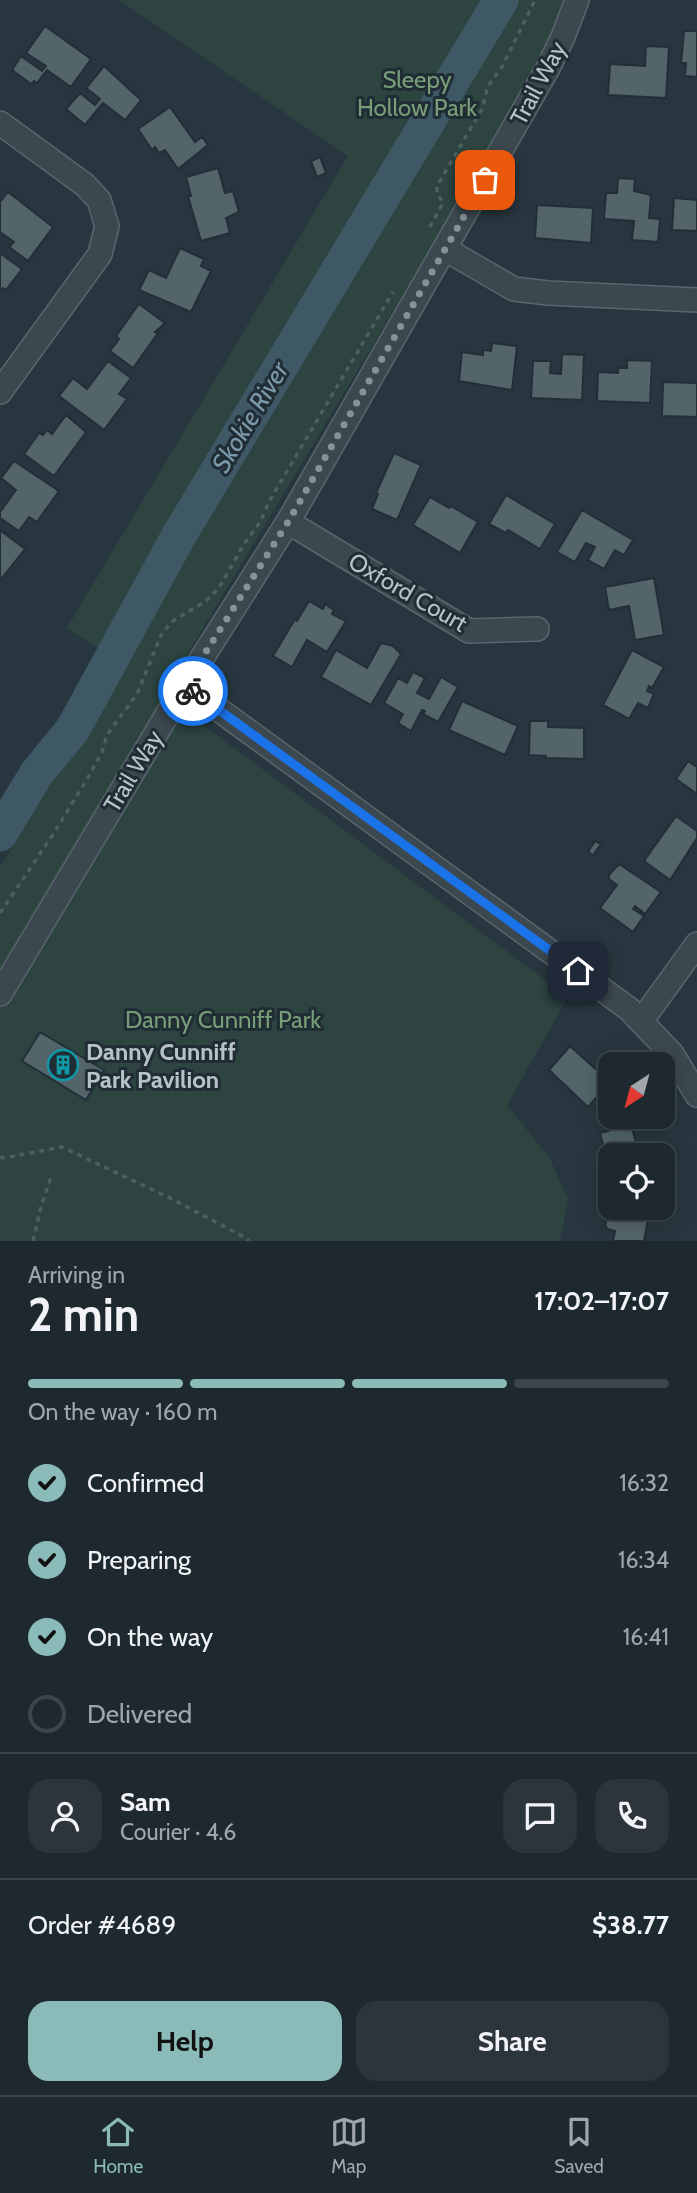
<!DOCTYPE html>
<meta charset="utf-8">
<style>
body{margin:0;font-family:Cabin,sans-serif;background:#2b353b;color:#f1f3f6;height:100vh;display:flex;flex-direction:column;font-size:26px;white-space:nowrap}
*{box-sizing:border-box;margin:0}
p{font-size:23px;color:#a1a6aa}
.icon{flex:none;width:38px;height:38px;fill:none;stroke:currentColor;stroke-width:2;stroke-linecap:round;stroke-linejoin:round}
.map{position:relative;height:1241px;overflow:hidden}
.sheet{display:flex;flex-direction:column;background:#1e292f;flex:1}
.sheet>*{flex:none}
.needle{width:46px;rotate:216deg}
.controls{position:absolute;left:598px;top:1052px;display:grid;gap:14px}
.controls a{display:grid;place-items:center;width:77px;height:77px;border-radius:14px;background:#1e292f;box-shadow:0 4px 18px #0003,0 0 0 2px #3c454b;font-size:35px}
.pin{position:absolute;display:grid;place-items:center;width:60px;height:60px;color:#fff;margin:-30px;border-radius:14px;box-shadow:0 4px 10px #0006}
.courier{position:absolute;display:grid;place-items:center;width:70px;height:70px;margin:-35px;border:5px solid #1a73e8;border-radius:50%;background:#fff;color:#222;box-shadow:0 2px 9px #0007}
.summary em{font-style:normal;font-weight:800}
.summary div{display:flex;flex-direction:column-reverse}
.summary{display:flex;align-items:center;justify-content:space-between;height:119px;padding:0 28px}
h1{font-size:46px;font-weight:800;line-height:52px}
.bar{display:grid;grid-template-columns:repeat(4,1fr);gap:10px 7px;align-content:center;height:84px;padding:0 28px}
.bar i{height:9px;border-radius:5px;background:#3c454b}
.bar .current{background:#8bbbb9}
.bar p{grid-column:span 4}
.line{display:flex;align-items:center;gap:18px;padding:0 28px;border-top:2px solid #3c454b}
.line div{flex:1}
.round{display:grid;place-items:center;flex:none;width:74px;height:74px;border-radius:21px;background:#2b353b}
ol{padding:0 28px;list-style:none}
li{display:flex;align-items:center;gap:21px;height:77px}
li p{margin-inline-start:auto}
li .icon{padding:7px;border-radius:50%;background:#8bbbb9;color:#111;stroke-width:4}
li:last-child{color:#a1a6aa}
li i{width:38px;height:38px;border:4px solid #3c454b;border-radius:50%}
.button{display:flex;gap:14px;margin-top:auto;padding:14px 28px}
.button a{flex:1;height:80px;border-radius:21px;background:#8bbbb9;color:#111;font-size:28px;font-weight:800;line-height:80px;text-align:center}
.button a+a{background:#2b353b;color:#f1f3f6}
.dock{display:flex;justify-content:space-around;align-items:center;height:98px;border-top:2px solid #3c454b;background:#1e292f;font-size:19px;color:#a1a6aa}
.dock a{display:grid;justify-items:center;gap:4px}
.dock .current{color:#8bbbb9}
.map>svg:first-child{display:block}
.green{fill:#2d4440}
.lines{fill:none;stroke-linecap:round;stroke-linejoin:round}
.river{stroke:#3f5866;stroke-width:35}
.building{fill:#53646b;stroke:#222f36;stroke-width:2}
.minor-casing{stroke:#59666c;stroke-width:26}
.path{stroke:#4c615e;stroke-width:3.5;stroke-dasharray:5 5;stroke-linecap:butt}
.minor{stroke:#3c484f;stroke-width:23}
.done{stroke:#869299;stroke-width:7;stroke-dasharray:0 12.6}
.route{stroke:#1a73e8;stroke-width:9}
.labels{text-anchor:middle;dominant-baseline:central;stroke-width:6;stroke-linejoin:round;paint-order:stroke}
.park-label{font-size:24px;fill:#789d79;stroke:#202d34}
.street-label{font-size:24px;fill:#b8c3c9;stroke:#202d34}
.poi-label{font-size:24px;font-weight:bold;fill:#b8c3c9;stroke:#202d34;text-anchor:start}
.water-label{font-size:26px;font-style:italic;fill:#7b99aa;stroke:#202d34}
</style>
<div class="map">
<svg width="697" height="1241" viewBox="0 0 697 1241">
<rect width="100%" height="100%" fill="#28373f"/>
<path class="green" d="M 119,0 L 563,0 L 542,57 L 515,108 L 163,695 L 568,997 L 507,1105 L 549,1157 L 568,1199 L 560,1241 L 0,1241 L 0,867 L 124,666 L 67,628 L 348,156 Z"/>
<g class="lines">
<path class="river" d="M 0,834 L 37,773 L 73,729 L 178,537 L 501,0"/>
</g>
<path class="building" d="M 45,26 L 91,59 L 71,87 L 47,70 L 37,83 L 34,81 L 31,84 L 12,70 L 21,56 L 42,71 L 46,66 L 26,53 Z
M 684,31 L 697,31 L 697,77 L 685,76 L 686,63 L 681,63 Z
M 646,46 L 669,47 L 666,98 L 608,95 L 610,64 L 645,66 Z
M 104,66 L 141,100 L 125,120 L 103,103 L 85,125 L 66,109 L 80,93 L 95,105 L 100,99 L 86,88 Z
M 170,107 L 195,142 L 202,137 L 208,145 L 178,169 L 165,150 L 159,153 L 155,147 L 152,150 L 138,129 Z
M 320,157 L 326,173 L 317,177 L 311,161 Z
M 218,168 L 225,193 L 233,191 L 239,212 L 226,218 L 230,233 L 201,241 L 188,196 L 191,196 L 186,177 Z
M 618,178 L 635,179 L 634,191 L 651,195 L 649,218 L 660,219 L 658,242 L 632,240 L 634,221 L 604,219 L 606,193 L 617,193 Z
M 8,192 L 53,227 L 28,261 L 9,247 L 14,242 L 0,232 L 0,202 Z
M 674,198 L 697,200 L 697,231 L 672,230 Z
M 537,205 L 593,208 L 591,243 L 535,238 Z
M 180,248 L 204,259 L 201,266 L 211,271 L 191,312 L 139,290 L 149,270 L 166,278 Z
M 0,253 L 22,269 L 6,290 L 3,288 L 0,291 Z
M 139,304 L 165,323 L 155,332 L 158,333 L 133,368 L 110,351 L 119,339 L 116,336 Z
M 492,343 L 517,346 L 512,390 L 459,381 L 462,352 L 483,355 L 483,350 L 491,351 Z
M 562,354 L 584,355 L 582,400 L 531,398 L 533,361 L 551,361 L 550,373 L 561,374 Z
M 627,360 L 652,361 L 650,403 L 597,401 L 598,372 L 618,373 L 618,368 L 627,368 Z
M 108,361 L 131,378 L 119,394 L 127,399 L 104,430 L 59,396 L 73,378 L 87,389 Z
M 663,382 L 697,383 L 697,417 L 662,416 Z
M 66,415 L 86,432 L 54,476 L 24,454 L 39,433 L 43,435 L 47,430 L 52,434 Z
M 394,453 L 421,465 L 397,520 L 372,509 L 378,494 L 376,493 Z
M 14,461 L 59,491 L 37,522 L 29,517 L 19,531 L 0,518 L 0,512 L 16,490 L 1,478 Z
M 506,495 L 555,524 L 540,549 L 508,530 L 506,533 L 489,524 Z
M 430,497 L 449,508 L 451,506 L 478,522 L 460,553 L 413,525 Z
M 582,510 L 633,540 L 624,555 L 615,550 L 604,569 L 588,560 L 595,547 L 586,543 L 575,562 L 557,552 Z
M 0,530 L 25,549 L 1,579 L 0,578 Z
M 654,578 L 664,635 L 635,640 L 629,606 L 609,610 L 605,587 Z
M 309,601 L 323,609 L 325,604 L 334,610 L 332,614 L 346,621 L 327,652 L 307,640 L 292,667 L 273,656 L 295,619 L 297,621 Z
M 381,643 L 393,646 L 401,654 L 371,705 L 321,677 L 336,650 L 367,668 Z
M 632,650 L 664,667 L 652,688 L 649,686 L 647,691 L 654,694 L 648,708 L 638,703 L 629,719 L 603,705 Z
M 413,672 L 425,678 L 417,693 L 429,699 L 441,677 L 458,687 L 438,722 L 423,714 L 425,711 L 422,710 L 411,731 L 398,723 L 403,714 L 384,703 L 398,678 L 407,683 Z
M 462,701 L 518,726 L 505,755 L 449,730 Z
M 530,721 L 548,721 L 548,727 L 584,728 L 584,759 L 546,758 L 546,756 L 529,755 Z
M 688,761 L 697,767 L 697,794 L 676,779 Z
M 676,816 L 697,831 L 697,838 L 670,880 L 644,861 Z
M 595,841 L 601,844 L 593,855 L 588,852 Z
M 619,864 L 661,892 L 645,914 L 635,906 L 633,909 L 644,916 L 633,932 L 600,908 L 617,885 L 609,879 L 609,875 Z
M 40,1032 L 104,1070 L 86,1100 L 22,1061 Z
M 570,1046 L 610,1082 L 588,1107 L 549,1070 Z
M 631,1125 L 637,1146 L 644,1144 L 647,1155 L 611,1155 L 611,1175 L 600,1133 Z
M 611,1207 L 650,1208 L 644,1241 L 613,1241 L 615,1231 L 607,1229 L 605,1225 Z"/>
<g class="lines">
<g class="minor-casing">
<path id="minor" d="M 0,123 L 85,185 L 99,200 L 107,226 L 100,254 L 0,392
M 445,249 L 514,289 L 548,293 L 697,300
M 288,522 L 469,631 L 537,629
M 185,685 L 629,1009 L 672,1054 L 697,1095
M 0,994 L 185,685 L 288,522 L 548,68 L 563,37 L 577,0
M 642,1020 L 697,944"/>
</g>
<path class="path" d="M 430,227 L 443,203 L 437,193 L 437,186 L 482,109 L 488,86 L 502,67 L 535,0
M 0,913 L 52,836 L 86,781 L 102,752 L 107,735 L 137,694 L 162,633 L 173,621 L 206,601 L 219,588 L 244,544 L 260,522 L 270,500 L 393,292
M 0,1157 L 4,1158 L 62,1147 L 172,1199 L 246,1238 L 249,1241
M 33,1241 L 41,1207 L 51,1177"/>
<use href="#minor" class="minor"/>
</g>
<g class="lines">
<path class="done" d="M 193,691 L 185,685 L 288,522 L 485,180"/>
<path class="route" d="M 193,691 L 578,971"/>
</g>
<defs>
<g id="building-ring" transform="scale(1.575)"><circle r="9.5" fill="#202d34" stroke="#0f9aa8" stroke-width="1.5"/><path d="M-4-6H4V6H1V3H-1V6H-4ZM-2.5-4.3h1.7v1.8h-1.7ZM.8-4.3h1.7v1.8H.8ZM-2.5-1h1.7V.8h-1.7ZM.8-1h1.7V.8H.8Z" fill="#0f9aa8"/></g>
</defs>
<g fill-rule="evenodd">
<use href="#building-ring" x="63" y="1065"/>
</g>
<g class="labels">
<g class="park-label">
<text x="417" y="79">Sleepy<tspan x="417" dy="28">Hollow Park</tspan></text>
<text x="223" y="1019">Danny Cunniff Park</text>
</g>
<g class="street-label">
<text transform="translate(538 83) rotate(-62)">Trail Way</text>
<text transform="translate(408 592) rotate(30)">Oxford Court</text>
<text transform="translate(133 771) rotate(-59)">Trail Way</text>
</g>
<g class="poi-label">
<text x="86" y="1051">Danny Cunniff<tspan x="86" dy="28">Park Pavilion</tspan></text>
</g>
<g class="water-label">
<text transform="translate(250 417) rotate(-59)">Skokie River</text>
</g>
</g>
</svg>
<div class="controls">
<a><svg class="needle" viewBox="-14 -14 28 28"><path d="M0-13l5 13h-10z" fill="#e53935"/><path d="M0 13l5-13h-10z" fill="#a1a6aa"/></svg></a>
<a><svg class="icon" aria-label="locate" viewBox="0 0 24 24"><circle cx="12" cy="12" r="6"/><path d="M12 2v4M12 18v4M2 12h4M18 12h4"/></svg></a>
</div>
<div class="pin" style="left:485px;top:180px;background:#ea580c"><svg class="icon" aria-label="bag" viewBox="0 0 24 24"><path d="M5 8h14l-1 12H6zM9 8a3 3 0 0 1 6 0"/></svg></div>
<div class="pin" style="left:578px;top:971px;background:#1f2937"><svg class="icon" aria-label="home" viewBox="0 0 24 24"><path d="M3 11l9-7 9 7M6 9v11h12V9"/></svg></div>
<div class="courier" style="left:193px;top:691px"><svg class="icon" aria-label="bike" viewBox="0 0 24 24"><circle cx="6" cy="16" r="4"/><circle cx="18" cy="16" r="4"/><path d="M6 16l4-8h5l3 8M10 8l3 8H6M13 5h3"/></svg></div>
</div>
<section class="sheet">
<div class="summary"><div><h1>2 min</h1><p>Arriving in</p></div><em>17:02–17:07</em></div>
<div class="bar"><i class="current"></i><i class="current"></i><i class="current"></i><i></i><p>On the way · 160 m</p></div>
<ol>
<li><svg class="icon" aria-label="check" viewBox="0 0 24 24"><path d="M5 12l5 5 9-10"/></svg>Confirmed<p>16:32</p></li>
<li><svg class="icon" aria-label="check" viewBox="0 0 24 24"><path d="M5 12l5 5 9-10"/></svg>Preparing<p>16:34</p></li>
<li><svg class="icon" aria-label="check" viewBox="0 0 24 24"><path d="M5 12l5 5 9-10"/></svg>On the way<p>16:41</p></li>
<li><i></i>Delivered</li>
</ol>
<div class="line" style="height:126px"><a class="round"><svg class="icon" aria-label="person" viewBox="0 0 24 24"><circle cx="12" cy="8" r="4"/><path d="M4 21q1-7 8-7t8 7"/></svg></a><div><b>Sam</b><p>Courier · 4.6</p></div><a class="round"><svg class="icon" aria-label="chat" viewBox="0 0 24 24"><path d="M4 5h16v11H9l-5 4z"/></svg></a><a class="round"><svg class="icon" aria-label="phone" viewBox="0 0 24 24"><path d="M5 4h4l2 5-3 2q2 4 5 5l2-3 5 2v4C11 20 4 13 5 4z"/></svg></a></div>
<div class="line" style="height:91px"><div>Order #4689</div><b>$38.77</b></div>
<div class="button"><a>Help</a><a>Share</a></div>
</section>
<nav class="dock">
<a class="current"><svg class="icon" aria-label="home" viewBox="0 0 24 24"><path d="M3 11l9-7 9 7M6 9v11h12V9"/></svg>Home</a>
<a><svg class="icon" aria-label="map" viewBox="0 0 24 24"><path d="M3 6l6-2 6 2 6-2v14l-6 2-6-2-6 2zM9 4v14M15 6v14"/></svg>Map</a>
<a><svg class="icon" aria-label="saved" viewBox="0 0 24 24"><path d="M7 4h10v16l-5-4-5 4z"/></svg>Saved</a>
</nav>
